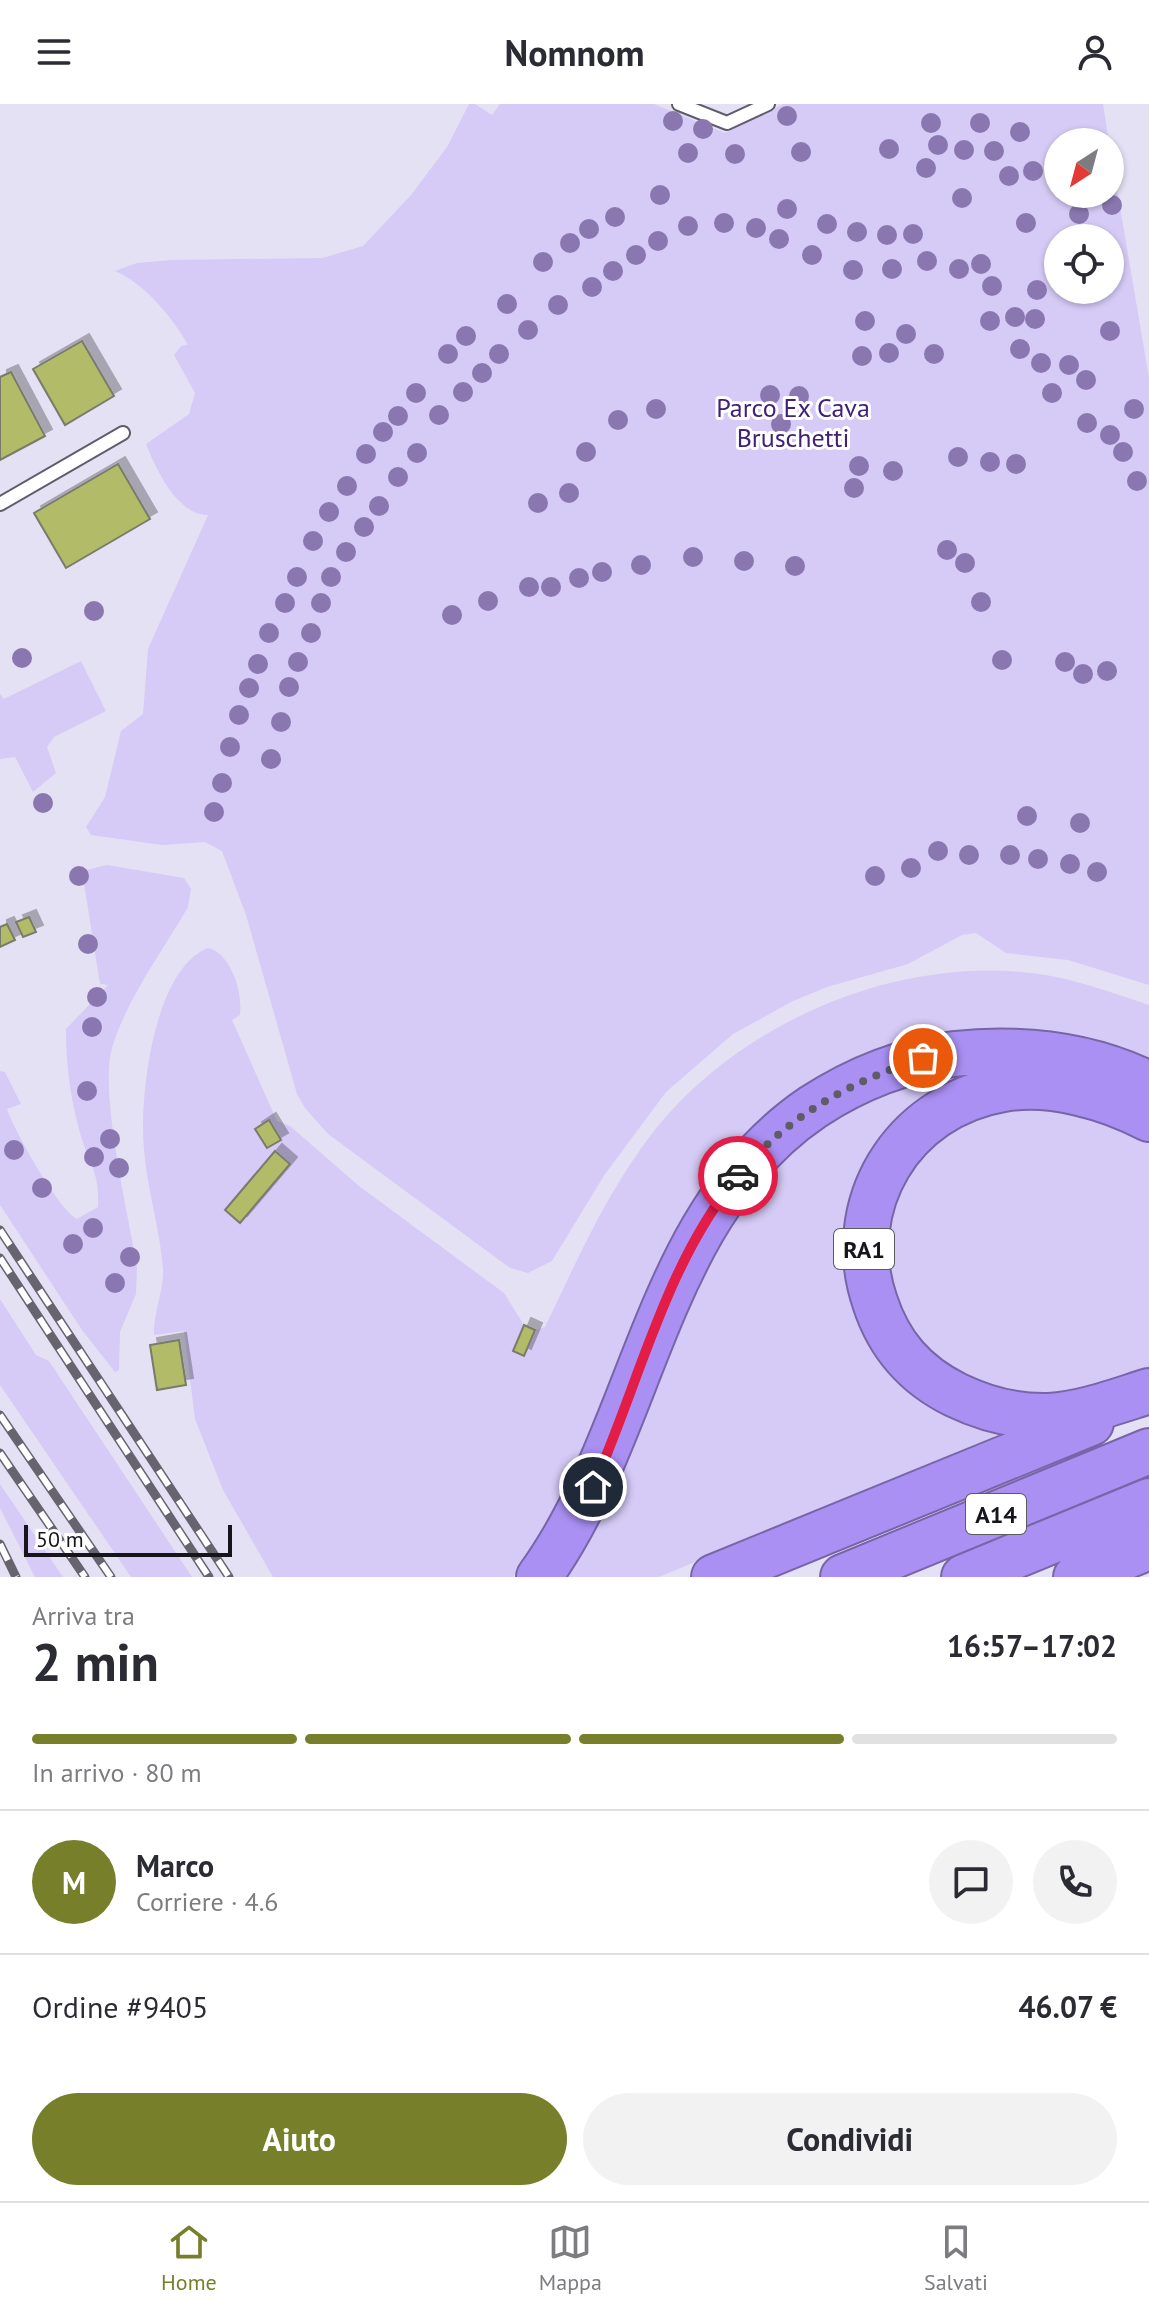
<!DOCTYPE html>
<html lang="it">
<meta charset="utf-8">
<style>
body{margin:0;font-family:"PT Sans",sans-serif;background:#f2f2f3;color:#2b2b33;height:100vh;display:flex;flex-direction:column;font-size:30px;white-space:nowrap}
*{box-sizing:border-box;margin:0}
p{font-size:26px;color:#7c7c81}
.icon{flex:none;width:44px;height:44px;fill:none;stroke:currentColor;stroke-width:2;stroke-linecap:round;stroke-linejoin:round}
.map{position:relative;height:1473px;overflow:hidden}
.sheet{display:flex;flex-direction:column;background:#fff;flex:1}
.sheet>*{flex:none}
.needle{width:52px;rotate:216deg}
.buttons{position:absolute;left:1044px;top:24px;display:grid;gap:16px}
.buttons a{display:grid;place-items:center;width:80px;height:80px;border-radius:50%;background:#fff;box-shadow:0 2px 6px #0004;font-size:40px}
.scale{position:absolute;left:24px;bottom:20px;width:208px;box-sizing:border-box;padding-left:8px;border:4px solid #17151c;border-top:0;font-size:22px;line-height:28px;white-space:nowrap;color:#17151c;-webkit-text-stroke:6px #fff;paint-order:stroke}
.pin{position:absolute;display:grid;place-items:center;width:68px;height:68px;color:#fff;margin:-34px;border:4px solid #fff;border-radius:50%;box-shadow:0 2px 8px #0007}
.courier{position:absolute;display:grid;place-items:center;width:80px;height:80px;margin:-40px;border:6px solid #e11d48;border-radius:50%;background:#fff;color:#222;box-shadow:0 2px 10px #0007}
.summary em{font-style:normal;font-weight:700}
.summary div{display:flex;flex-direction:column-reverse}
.summary{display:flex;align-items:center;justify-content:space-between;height:136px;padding:0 32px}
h1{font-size:52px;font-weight:700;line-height:60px}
.bar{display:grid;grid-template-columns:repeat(4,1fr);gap:12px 8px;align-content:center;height:96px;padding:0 32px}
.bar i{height:10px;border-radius:6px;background:#e1e1e2}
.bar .on{background:#777f2b}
.bar p{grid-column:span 4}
.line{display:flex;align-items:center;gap:20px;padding:0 32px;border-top:2px solid #e1e1e2}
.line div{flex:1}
.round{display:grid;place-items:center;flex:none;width:84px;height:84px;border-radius:42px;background:#f2f2f3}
.action{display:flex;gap:16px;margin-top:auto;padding:16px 32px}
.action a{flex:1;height:92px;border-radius:48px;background:#777f2b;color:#fff;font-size:32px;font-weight:700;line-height:92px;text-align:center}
.action a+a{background:#f2f2f3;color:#2b2b33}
header{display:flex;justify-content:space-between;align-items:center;height:104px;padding:0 32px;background:#fff;font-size:36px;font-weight:700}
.tabs{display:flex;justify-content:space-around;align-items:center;height:112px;border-top:2px solid #e1e1e2;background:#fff;font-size:22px;color:#7c7c81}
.tabs a{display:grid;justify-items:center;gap:4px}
.tabs .on{color:#777f2b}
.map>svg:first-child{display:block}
.green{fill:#d5cbf6;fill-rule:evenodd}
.building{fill:#b2bc68;stroke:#797b6b;stroke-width:2;filter:url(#shadow)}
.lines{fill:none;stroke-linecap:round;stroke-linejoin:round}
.lane-casing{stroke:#5f5c6c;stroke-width:16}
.highway-casing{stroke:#7765a8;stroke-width:48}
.lane{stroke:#fff;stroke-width:12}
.highway{stroke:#ab90f4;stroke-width:44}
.rail-casing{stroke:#676470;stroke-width:9}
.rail{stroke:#fff;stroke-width:6;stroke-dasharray:18;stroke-linecap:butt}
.tree{fill:#8b77b0}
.done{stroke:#5f5c68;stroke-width:8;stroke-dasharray:0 14.4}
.route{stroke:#e11d48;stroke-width:10}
.labels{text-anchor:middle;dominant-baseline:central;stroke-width:6;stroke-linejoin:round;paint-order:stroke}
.shield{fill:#fff;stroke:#5d5b60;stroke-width:2}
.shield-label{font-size:24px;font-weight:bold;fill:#17151c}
.park-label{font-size:26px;fill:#412178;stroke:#fff}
</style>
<header><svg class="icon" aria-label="menu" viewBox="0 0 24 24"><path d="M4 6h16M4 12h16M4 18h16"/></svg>Nomnom<svg class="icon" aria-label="person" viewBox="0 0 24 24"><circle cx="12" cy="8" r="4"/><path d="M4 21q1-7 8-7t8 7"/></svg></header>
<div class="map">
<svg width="1149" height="1473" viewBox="0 0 1149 1473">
<defs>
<filter id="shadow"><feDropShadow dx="7" dy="-7" stdDeviation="0" flood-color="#0004"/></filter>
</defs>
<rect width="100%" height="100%" fill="#e5e1f4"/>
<path class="green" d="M 469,0 L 475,0 L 492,11 L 500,0 L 654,0 L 725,29 L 783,0 L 1103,0 L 1109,38 L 1058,38 L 1058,90 L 1110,90 L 1110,44 L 1149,274 L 1149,881 L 1068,856 L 1006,849 L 976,829 L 962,831 L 908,860 L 827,883 L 793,897 L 733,930 L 666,988 L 605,1070 L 552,1157 L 528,1169 L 510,1164 L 328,1030 L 305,1004 L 297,990 L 246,811 L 222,747 L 205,738 L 162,741 L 91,731 L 86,723 L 105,693 L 121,627 L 143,610 L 148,545 L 208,411 C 177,411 156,365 146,340 L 189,310 L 195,289 L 174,251 L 181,242 L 188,241 C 173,214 144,179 115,167 L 137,159 L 171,156 L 322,154 L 363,142 L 411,91 L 447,43 ZM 1110,134 L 1110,186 L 1058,186 L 1058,134 Z
M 81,557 L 106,607 L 54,633 L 47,643 L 56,669 L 33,688 L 15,653 L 0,655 L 0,590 L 4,595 Z
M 107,761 L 184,774 L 191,785 L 188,803 C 162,848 127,894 112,944 C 99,990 129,1112 137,1164 L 136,1190 L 120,1228 L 119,1266 L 115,1268 L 82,1226 L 0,1101 L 0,967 L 5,968 L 21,1000 L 7,1005 C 15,1028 58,1105 77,1115 L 98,1103 C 100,1065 87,1058 79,1025 C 70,991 66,960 66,925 L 108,881 L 100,880 L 82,767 Z
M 208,844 C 232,850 243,890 240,911 L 232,916 L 277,1017 L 290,1022 L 359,1082 L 504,1189 L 524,1221 L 513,1247 L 524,1252 L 535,1226 L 545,1223 C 574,1163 601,1101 640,1046 C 723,926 886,852 1032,869 C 1073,874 1110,888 1149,901 L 1149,960 C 1107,944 1066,927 1021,924 C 972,921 929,936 885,953 C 859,963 831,971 805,984 C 743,1014 700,1085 669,1144 C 626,1247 582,1387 513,1473 L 273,1473 L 223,1386 L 195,1315 L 184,1227 L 154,1231 C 153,1209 164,1187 163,1165 C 160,1125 147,1085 144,1045 C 139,995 153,865 208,844 Z
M 956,968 L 976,968 L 850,1162 L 997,1328 L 995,1332 L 659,1473 L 559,1473 L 727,1116 L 774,1057 L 827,1014 L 890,986 Z
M 1030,1004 L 1087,1012 L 1149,1040 L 1149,1269 L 1106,1286 L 1034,1295 L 967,1277 L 921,1246 L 884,1178 L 892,1088 L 930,1037 L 978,1009 Z
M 0,1195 L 36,1251 L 49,1257 L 192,1473 L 131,1473 L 0,1281 Z
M 0,1380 L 63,1473 L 35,1473 L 0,1404 Z"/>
<path class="building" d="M 82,237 L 114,292 L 65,321 L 33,265 Z
M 11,268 L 45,332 L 0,356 L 0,273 Z
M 118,360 L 150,415 L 66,464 L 34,409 Z
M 29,813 L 36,828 L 23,833 L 16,818 Z
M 7,820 L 15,836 L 0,843 L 0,823 Z
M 269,1016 L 281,1036 L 267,1044 L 255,1025 Z
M 275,1047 L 290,1060 L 240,1119 L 225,1106 Z
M 524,1221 L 535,1226 L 524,1252 L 513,1247 Z
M 179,1236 L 186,1281 L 157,1286 L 150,1241 Z"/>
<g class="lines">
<g class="lane-casing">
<path id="lane" d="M 679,0 L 727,19 L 768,0
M 0,400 L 123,329"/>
</g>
<g class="highway-casing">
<path id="highway" d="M 1149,1015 C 1107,993 1051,977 1003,985 C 901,1002 842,1102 875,1198 C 889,1241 915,1271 956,1291 C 985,1305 1016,1313 1049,1312 C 1083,1310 1117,1297 1149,1287
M 539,1473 C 646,1325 653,1111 813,1003 C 856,975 903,956 954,950 C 1021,943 1088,950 1149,980
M 714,1473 L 1091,1319
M 843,1473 L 1149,1347
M 964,1473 L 1149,1397
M 1076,1473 L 1149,1443"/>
</g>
<use href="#lane" class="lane"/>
<use href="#highway" class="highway"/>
<g class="rail-casing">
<path id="rail" d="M 0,1126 L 229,1473
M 0,1154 L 209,1473
M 0,1311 L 111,1473
M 0,1349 L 85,1473
M 0,1440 L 16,1473"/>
</g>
<use href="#rail" class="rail"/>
</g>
<g class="tree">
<circle cx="787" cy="12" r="10"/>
<circle cx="673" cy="17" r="10"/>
<circle cx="931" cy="19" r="10"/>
<circle cx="980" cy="19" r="10"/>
<circle cx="703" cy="25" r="10"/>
<circle cx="1020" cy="28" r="10"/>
<circle cx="938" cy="41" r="10"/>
<circle cx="889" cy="45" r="10"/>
<circle cx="964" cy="46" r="10"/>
<circle cx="994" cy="47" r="10"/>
<circle cx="801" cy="48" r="10"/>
<circle cx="688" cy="49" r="10"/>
<circle cx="735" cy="50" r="10"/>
<circle cx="926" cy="64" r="10"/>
<circle cx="1033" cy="67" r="10"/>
<circle cx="1009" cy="72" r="10"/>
<circle cx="660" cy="91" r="10"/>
<circle cx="962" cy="94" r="10"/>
<circle cx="1112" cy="101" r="10"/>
<circle cx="787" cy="105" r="10"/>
<circle cx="1079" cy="110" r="10"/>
<circle cx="615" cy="113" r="10"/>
<circle cx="724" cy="119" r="10"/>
<circle cx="1026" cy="119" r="10"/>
<circle cx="827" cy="120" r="10"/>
<circle cx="688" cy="122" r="10"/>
<circle cx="756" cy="124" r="10"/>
<circle cx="589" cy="125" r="10"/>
<circle cx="857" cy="128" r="10"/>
<circle cx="913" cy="130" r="10"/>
<circle cx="887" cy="131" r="10"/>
<circle cx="779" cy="135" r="10"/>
<circle cx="658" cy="137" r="10"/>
<circle cx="570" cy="139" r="10"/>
<circle cx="636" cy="151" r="10"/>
<circle cx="812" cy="151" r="10"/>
<circle cx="927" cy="157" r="10"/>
<circle cx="543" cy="158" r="10"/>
<circle cx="981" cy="160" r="10"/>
<circle cx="892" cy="165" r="10"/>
<circle cx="959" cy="165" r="10"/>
<circle cx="853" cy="166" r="10"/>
<circle cx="613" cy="167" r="10"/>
<circle cx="992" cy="182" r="10"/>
<circle cx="592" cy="183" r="10"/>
<circle cx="1037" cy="186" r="10"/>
<circle cx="507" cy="200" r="10"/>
<circle cx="558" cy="201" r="10"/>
<circle cx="1015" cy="213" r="10"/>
<circle cx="1035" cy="215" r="10"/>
<circle cx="865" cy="217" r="10"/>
<circle cx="990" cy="217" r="10"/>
<circle cx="528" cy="226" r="10"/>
<circle cx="1110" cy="227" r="10"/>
<circle cx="906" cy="230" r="10"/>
<circle cx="466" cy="232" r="10"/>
<circle cx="1020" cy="245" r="10"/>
<circle cx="889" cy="249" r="10"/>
<circle cx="448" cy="250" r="10"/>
<circle cx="499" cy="250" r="10"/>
<circle cx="934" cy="250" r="10"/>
<circle cx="862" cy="252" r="10"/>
<circle cx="1041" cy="259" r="10"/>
<circle cx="1069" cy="261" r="10"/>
<circle cx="482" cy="269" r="10"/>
<circle cx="1086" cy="276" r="10"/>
<circle cx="463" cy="288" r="10"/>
<circle cx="416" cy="289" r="10"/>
<circle cx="1052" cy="289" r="10"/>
<circle cx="770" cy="291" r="10"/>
<circle cx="799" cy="292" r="10"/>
<circle cx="656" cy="305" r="10"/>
<circle cx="1134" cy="305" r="10"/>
<circle cx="439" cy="311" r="10"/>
<circle cx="398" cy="312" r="10"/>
<circle cx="618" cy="316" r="10"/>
<circle cx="1087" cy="319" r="10"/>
<circle cx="781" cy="320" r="10"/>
<circle cx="383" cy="328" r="10"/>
<circle cx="1110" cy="331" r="10"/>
<circle cx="586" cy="348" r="10"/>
<circle cx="1123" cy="348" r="10"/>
<circle cx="417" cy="349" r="10"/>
<circle cx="366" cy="350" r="10"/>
<circle cx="958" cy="353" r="10"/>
<circle cx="990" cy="358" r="10"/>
<circle cx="1016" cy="360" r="10"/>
<circle cx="859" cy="362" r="10"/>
<circle cx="893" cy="367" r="10"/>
<circle cx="398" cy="373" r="10"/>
<circle cx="1137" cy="377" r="10"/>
<circle cx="347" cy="382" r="10"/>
<circle cx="854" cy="384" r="10"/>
<circle cx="569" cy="389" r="10"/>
<circle cx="538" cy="399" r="10"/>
<circle cx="379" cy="402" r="10"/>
<circle cx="329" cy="408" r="10"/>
<circle cx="364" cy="423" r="10"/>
<circle cx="313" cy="437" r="10"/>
<circle cx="947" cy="446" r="10"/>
<circle cx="346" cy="448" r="10"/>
<circle cx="693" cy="453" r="10"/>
<circle cx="744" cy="457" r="10"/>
<circle cx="965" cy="459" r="10"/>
<circle cx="641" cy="461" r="10"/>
<circle cx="795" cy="462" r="10"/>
<circle cx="602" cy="468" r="10"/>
<circle cx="297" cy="473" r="10"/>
<circle cx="331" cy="473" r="10"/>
<circle cx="579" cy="474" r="10"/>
<circle cx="529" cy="483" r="10"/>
<circle cx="551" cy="483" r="10"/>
<circle cx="488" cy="497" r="10"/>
<circle cx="981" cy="498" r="10"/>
<circle cx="285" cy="499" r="10"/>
<circle cx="321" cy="499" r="10"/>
<circle cx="94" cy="507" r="10"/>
<circle cx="452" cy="511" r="10"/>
<circle cx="269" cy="529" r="10"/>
<circle cx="311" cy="529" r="10"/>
<circle cx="22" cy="554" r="10"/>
<circle cx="1002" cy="556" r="10"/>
<circle cx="298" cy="558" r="10"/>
<circle cx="1065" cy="558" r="10"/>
<circle cx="258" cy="560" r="10"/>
<circle cx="1107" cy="567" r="10"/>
<circle cx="1083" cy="570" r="10"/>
<circle cx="289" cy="583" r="10"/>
<circle cx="249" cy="584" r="10"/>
<circle cx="239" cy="611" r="10"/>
<circle cx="281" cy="618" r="10"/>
<circle cx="230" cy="643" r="10"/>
<circle cx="271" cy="655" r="10"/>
<circle cx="222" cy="679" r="10"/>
<circle cx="43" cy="699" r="10"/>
<circle cx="214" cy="708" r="10"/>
<circle cx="1027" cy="712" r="10"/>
<circle cx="1080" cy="719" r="10"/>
<circle cx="938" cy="747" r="10"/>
<circle cx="969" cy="751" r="10"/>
<circle cx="1010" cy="751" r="10"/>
<circle cx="1038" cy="755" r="10"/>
<circle cx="1070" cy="760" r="10"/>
<circle cx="911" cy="764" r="10"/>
<circle cx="1097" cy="768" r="10"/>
<circle cx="79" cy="772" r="10"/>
<circle cx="875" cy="772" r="10"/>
<circle cx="88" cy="840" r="10"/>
<circle cx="97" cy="893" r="10"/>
<circle cx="92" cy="923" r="10"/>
<circle cx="87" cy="987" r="10"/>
<circle cx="110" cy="1035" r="10"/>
<circle cx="14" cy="1046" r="10"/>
<circle cx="94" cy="1053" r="10"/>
<circle cx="119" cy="1064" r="10"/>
<circle cx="42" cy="1084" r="10"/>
<circle cx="93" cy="1124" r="10"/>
<circle cx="73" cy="1140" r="10"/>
<circle cx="130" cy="1153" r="10"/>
<circle cx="115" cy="1179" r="10"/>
</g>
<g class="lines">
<path class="done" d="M 738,1072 C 788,1011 850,978 923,954"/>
<path class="route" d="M 593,1383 C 639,1280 665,1160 738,1072"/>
</g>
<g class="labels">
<g class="shield">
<rect x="834" y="1125" width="60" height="40" rx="6"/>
<rect x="966" y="1390" width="60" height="40" rx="6"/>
</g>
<g class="shield-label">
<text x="864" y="1145">RA1</text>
<text x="996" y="1410">A14</text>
</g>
<g class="park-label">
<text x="793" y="303">Parco Ex Cava<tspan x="793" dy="30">Bruschetti</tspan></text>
</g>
</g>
</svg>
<div class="buttons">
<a><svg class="needle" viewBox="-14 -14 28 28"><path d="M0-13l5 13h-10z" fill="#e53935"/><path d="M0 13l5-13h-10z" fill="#7c7c81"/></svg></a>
<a><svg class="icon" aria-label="locate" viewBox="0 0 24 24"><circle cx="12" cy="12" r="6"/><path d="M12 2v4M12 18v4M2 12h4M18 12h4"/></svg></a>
</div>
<div class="scale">50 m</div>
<div class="pin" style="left:923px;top:954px;background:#ea580c"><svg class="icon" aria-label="bag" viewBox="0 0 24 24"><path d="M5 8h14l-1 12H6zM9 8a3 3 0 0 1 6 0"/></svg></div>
<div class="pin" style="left:593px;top:1383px;background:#1f2937"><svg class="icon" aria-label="home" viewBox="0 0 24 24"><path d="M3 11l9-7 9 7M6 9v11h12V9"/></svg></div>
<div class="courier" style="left:738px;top:1072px"><svg class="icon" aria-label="car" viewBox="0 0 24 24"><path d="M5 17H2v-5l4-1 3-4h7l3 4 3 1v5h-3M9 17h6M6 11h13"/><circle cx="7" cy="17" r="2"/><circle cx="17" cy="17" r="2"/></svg></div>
</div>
<section class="sheet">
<div class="summary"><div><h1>2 min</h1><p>Arriva tra</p></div><em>16:57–17:02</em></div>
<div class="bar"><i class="on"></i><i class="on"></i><i class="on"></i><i></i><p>In arrivo · 80 m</p></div>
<div class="line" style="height:144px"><b class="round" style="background:#777f2b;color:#fff">M</b><div><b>Marco</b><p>Corriere · 4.6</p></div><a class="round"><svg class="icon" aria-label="chat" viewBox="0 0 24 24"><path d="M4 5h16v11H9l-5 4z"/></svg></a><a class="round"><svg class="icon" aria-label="phone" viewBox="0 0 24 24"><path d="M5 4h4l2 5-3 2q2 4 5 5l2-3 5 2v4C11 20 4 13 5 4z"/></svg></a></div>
<div class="line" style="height:104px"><div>Ordine #9405</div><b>46.07 €</b></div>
<div class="action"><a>Aiuto</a><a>Condividi</a></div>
</section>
<nav class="tabs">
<a class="on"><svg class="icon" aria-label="home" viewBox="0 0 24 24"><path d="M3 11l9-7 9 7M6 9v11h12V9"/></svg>Home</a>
<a><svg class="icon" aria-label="map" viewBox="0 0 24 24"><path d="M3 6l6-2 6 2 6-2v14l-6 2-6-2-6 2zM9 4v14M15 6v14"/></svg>Mappa</a>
<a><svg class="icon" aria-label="saved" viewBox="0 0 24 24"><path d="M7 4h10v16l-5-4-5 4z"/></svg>Salvati</a>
</nav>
